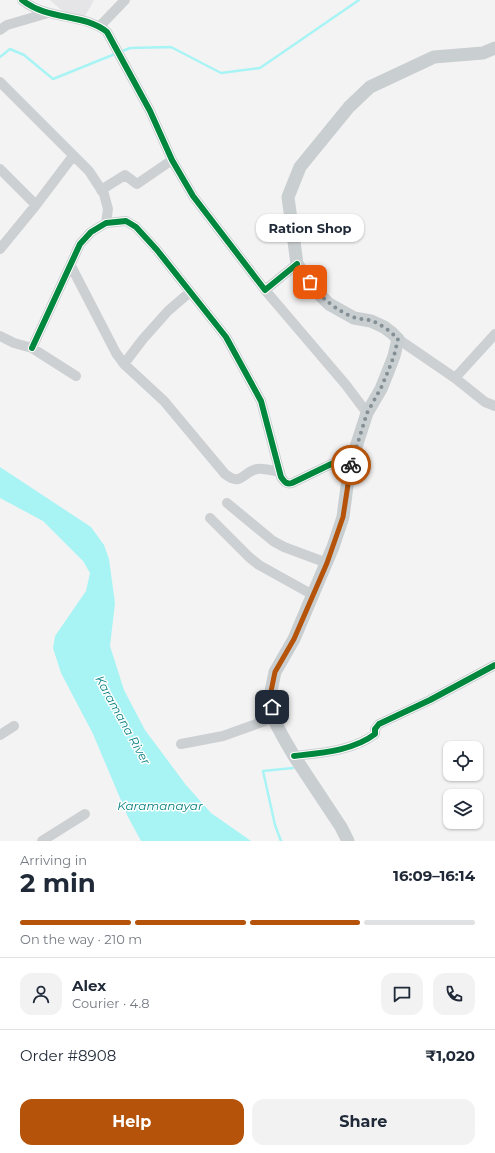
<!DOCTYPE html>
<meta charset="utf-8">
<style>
body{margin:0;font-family:Montserrat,sans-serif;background:#f2f2f3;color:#1f2937;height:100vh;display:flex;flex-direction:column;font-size:15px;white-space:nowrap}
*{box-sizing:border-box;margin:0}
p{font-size:13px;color:#747a83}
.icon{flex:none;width:22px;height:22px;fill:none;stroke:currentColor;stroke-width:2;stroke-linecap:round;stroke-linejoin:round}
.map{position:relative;height:841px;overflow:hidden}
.sheet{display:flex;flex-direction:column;background:#fff;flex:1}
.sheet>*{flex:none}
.buttons{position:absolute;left:443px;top:741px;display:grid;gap:8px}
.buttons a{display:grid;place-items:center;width:40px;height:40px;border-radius:8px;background:#fff;box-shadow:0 1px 3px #0004;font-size:20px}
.pin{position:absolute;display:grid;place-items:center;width:34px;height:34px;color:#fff;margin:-17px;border-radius:8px;box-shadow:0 2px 6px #0006}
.courier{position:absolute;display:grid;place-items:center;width:40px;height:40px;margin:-20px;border:3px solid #b45309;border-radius:50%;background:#fff;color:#222;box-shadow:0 1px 5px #0007}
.bubble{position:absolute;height:28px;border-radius:12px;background:#fff;box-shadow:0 1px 3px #0004;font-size:13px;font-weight:700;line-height:28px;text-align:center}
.head em{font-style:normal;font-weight:700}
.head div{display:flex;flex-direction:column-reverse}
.head{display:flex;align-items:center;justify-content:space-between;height:68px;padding:0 20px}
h1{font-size:26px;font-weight:700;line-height:30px}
.bar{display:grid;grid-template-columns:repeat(4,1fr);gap:6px 4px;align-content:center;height:48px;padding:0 20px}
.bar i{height:5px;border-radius:3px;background:#e0e1e3}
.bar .selected{background:#b45309}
.bar p{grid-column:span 4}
.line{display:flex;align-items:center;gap:10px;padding:0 20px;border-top:1px solid #e0e1e3}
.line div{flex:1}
.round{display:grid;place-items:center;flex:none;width:42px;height:42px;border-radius:12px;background:#f2f2f3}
.cta{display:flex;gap:8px;margin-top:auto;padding:8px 20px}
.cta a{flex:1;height:46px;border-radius:12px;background:#b45309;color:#fff;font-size:16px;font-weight:700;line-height:46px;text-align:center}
.cta a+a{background:#f2f2f3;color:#1f2937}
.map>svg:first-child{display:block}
.education{fill:#e5e4e6}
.water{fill:#a8f4f5}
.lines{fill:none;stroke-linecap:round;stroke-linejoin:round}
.stream{stroke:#a8f4f5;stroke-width:2.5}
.minor{stroke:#cdd0d2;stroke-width:10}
.major{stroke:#c9ced1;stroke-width:13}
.cycleway-casing{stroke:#fff;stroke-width:8}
.cycleway{stroke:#00873e;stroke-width:6}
.done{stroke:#849095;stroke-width:4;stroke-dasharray:0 7.2}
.route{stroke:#b45309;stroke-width:5}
.labels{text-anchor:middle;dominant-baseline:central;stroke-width:3;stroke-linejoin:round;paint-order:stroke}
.water-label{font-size:12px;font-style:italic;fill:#067f81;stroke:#fff}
</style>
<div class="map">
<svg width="495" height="841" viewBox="0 0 495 841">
<rect width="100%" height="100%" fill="#f4f3f3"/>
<path class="education" d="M 50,0 L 94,0 L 84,18 L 71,15 L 60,9 Z"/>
<path class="water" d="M 0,467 L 91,527 L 104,545 L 109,559 L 115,603 L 110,646 L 124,690 L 145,730 L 186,785 L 211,813 L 251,841 L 141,841 L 128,817 L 93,734 L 61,673 L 53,648 L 55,636 L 86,591 L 90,573 L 83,561 L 43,521 L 0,498 Z"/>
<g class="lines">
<path class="stream" d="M 120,52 L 130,48 L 171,47 L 221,73 L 260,68 L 359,0
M 0,57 L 10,49 L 24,55 L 53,79 L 115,54
M 281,841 L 275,825 L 263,771 L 293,768"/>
<path class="minor" d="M 22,0 C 48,21 84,13 107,32 L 150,111 L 172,160 L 193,196 L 265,290 L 297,264
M 100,26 L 125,0
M 0,30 L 7,25 L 48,13
M 0,82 L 89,171 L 104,194 L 108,209 L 106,223
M 0,169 L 36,205
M 101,190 L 125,175 L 137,184 L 172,160
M 0,249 L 36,205 L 73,156
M 71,266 L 116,353 L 124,364 L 164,401 L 225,474 C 242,487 242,472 257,469 C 264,468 273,471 280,472
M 265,290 L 346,385 L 367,413
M 0,336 L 14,343 L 32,348 L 76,376
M 398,339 L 455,378 L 485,402 L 495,406
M 32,348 L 80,244 L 91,232 L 106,223 L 126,221 L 136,227 L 157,250 L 226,337 L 261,401 L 281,477 C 284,481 286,485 292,483 L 354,453
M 124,364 L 143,339 L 168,311 L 190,292
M 455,378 L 495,334
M 227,503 L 273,541 L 284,547 L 327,563
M 210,518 L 249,557 L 259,565 L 313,595
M 0,735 L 14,726
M 181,744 L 223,736 L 273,718
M 294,756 C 320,753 353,751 375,734 L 375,729 L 379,724 L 430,700 L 495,665
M 42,841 L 85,814"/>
<path class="major" d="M 348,841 L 341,827 L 294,756 L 283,737 L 273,718 L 270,696 L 275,672 L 294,639 L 333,547 L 343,517 L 349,471 L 354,453 L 367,413 L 381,389 L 389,369 L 394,356 L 398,339 L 392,333 L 384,327 L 371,321 L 354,318 L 329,304 L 316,291 L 297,264 L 288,197 L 300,167 L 349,107 L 370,87 L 434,57 L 483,53 L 495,48"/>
<g class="cycleway-casing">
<path id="cycleway" d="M 22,0 C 48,21 84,13 107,32 L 150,111 L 172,160 L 193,196 L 265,290 L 297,264
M 32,348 L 80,244 L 91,232 L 106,223 L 126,221 L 136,227 L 157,250 L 226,337 L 261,401 L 281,477 C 284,481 286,485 292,483 L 354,453
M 294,756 C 320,753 353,751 375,734 L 375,729 L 379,724 L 430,700 L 495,665"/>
</g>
<use href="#cycleway" class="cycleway"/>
</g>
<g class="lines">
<path class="done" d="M 310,282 C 321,298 336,310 353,317 C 358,319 364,319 369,320 C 380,323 390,331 398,339 L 394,356 L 389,369 L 381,388 L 367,413 L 351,465"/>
<path class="route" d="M 272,707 L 270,696 L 275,672 L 294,639 L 327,563 L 343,517 L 351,465"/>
</g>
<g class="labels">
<g class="water-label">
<text transform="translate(123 720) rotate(61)">Karamana River</text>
<text x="160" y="805">Karamanayar</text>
</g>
</g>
</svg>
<div class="buttons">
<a><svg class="icon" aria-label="locate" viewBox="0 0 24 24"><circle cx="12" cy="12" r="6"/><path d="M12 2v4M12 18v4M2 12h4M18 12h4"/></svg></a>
<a><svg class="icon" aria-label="layers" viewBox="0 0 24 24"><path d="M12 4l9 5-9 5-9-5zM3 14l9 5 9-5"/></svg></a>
</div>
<div class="pin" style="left:310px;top:282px;background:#ea580c"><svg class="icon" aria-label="bag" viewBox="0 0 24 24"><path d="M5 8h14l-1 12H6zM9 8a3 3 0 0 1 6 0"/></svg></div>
<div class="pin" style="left:272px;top:707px;background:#1f2937"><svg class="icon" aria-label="home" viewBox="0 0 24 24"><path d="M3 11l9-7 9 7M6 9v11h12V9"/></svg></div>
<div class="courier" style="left:351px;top:465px"><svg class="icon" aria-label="bike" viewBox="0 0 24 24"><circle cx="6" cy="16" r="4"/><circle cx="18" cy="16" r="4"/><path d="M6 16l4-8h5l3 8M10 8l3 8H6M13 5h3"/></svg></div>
<div class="bubble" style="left:256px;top:214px;width:108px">Ration Shop</div>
</div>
<section class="sheet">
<div class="head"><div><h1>2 min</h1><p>Arriving in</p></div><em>16:09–16:14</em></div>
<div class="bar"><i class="selected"></i><i class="selected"></i><i class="selected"></i><i></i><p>On the way · 210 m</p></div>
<div class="line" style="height:72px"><a class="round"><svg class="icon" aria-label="person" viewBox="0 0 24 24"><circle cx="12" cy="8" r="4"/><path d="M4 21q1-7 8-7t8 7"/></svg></a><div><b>Alex</b><p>Courier · 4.8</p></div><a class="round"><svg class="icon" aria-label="chat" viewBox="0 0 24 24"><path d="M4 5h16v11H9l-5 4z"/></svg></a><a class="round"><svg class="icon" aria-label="phone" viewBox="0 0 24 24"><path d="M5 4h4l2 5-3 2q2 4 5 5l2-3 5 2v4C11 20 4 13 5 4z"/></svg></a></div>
<div class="line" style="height:52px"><div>Order #8908</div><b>₹1,020</b></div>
<div class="cta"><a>Help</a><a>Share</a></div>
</section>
